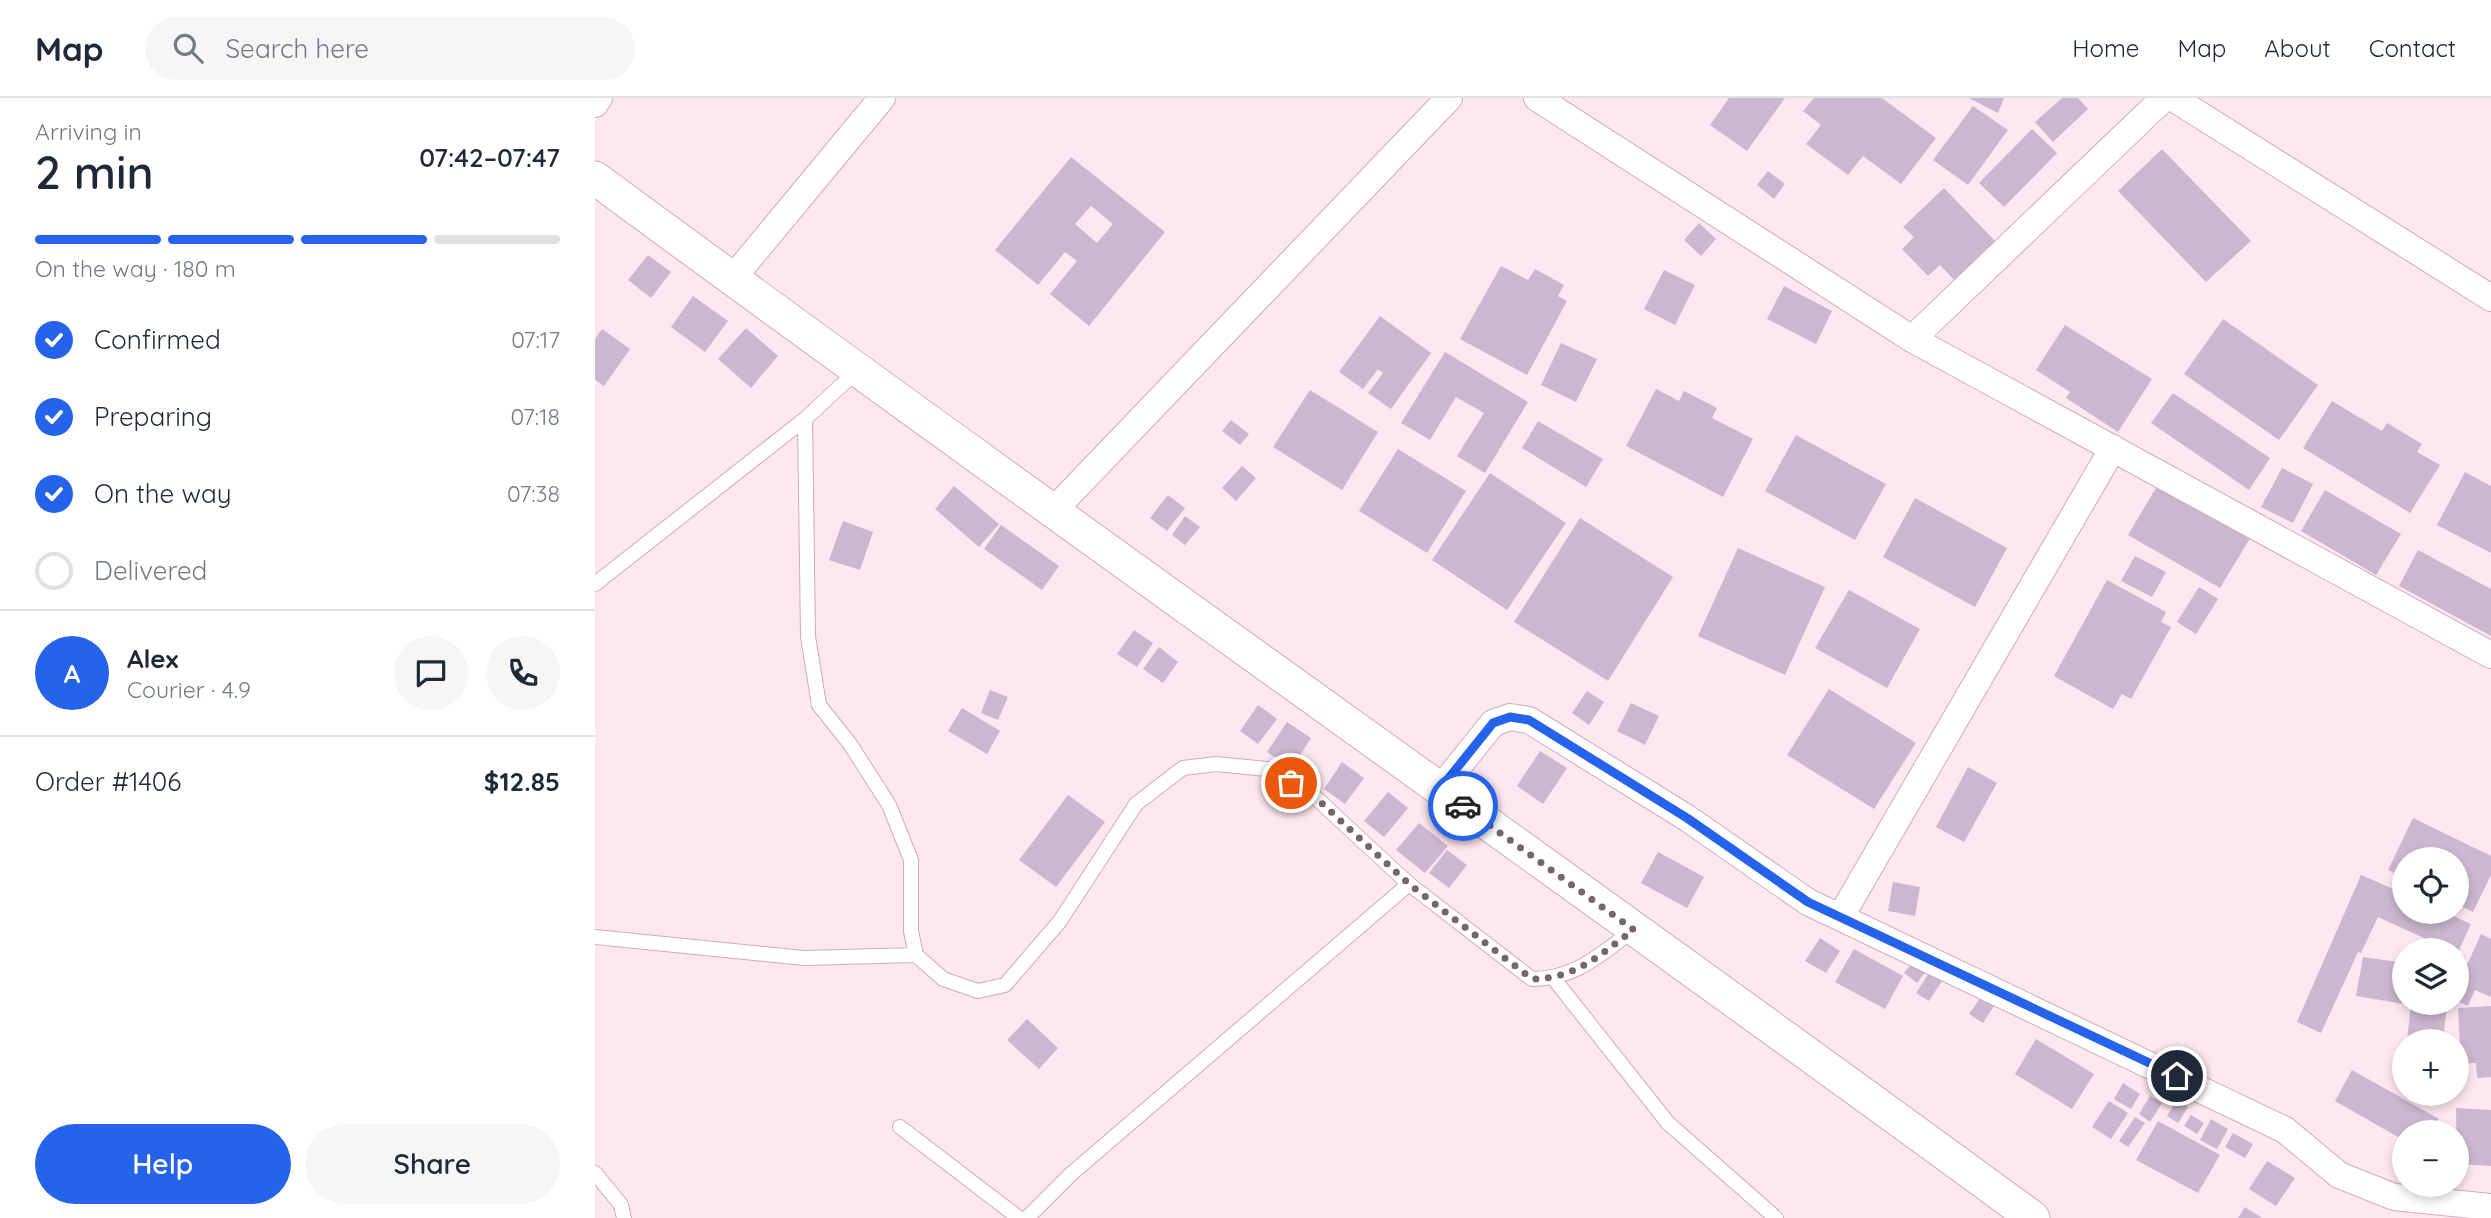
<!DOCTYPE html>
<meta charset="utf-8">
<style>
body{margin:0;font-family:Quicksand,sans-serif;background:#f6f6f7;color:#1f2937;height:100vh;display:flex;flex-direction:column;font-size:26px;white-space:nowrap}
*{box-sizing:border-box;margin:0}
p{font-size:23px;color:#747a83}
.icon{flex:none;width:38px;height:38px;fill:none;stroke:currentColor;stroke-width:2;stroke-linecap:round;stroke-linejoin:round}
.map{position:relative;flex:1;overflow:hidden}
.details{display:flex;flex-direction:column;background:#fff;width:595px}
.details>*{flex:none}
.controls{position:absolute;left:1797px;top:749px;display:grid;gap:14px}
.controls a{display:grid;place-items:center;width:77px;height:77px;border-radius:50%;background:#fff;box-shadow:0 4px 10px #0003;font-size:35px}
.pin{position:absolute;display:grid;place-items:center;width:60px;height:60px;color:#fff;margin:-30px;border:4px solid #fff;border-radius:50%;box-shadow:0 2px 7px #0007}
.courier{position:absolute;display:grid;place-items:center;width:70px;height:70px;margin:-35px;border:5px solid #2563eb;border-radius:50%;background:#fff;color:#222;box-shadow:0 2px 9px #0007}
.headline em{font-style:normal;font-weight:600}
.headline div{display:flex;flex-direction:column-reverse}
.headline{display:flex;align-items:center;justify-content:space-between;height:119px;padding:0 35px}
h1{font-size:46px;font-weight:600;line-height:52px}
.bar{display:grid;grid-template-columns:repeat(4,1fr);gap:10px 7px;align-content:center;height:84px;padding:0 35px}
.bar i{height:9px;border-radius:5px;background:#e0e1e3}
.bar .selected{background:#2563eb}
.bar p{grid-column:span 4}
.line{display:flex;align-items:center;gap:18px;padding:0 35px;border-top:2px solid #e0e1e3}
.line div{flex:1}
.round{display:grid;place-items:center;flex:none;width:74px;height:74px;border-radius:37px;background:#f6f6f7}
ol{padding:0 35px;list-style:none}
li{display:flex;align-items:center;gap:21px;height:77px}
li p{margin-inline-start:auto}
li .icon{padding:7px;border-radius:50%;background:#2563eb;color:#fff;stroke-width:4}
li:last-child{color:#747a83}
li i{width:38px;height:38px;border:4px solid #e0e1e3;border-radius:50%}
.action{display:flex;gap:14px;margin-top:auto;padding:14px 35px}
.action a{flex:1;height:80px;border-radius:42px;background:#2563eb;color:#fff;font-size:28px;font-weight:600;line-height:80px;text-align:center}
.action a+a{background:#f6f6f7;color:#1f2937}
header{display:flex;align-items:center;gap:42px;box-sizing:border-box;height:98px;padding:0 35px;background:#fff;border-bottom:2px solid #e0e1e3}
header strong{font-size:33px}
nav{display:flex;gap:38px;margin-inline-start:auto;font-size:24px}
.search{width:490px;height:63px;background:#f6f6f7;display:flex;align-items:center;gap:18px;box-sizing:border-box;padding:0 24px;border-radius:38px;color:#747a83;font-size:26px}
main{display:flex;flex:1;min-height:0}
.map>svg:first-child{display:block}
.building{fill:#cbb7cf;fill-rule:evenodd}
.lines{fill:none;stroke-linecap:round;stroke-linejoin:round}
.service-casing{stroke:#cfaaba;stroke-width:16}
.minor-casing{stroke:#cfaaba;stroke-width:28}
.tertiary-casing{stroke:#cfaaba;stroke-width:35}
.service{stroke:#fff;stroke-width:14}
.minor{stroke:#fff;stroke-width:26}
.tertiary{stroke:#fff;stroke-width:33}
.done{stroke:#76656c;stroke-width:7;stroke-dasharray:0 12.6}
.route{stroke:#2563eb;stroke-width:9}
</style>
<header>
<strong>Map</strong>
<div class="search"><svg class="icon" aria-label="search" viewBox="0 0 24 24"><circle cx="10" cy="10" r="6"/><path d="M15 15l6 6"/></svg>Search here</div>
<nav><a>Home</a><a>Map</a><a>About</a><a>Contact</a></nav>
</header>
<main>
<section class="details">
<div class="headline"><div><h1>2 min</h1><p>Arriving in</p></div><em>07:42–07:47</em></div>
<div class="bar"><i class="selected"></i><i class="selected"></i><i class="selected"></i><i></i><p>On the way · 180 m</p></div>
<ol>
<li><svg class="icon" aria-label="check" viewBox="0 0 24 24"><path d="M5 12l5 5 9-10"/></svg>Confirmed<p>07:17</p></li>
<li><svg class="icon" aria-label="check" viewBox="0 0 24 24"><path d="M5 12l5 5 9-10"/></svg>Preparing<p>07:18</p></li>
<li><svg class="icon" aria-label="check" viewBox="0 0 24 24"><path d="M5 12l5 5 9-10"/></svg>On the way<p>07:38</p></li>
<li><i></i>Delivered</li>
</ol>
<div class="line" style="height:126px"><b class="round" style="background:#2563eb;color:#fff">A</b><div><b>Alex</b><p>Courier · 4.9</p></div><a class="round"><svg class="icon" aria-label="chat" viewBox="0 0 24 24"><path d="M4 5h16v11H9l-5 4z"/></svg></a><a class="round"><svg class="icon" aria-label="phone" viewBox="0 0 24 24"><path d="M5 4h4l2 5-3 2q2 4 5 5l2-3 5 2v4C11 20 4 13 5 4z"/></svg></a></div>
<div class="line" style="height:91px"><div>Order #1406</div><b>$12.85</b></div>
<div class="action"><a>Help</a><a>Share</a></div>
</section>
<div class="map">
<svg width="1896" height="1120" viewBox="0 0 1896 1120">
<rect width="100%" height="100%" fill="#fee7f1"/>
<path class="building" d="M 1134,0 L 1190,0 L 1152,53 L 1115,27 Z
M 1219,0 L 1287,0 L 1341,40 L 1306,86 L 1268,58 L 1253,77 L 1211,46 L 1226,27 L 1208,13 Z
M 1374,0 L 1409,0 L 1403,15 Z
M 1467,0 L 1483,0 L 1493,11 L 1458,44 L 1440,24 Z
M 1378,8 L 1413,32 L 1373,87 L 1338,62 Z
M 1437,31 L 1462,55 L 1409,109 L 1384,85 Z
M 1567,51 L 1656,143 L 1611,184 L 1523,93 Z
M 476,59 L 570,134 L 494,228 L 455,196 L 482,163 L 470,154 L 443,187 L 400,152 ZM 496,108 L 518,126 L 502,145 L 480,126 Z
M 1173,73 L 1190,86 L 1179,101 L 1162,87 Z
M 1349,90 L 1400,143 L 1359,182 L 1345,167 L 1333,178 L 1307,151 L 1319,139 L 1308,129 Z
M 1104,125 L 1121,141 L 1106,158 L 1089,142 Z
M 53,157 L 76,174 L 56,200 L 33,182 Z
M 906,168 L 933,182 L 940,171 L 969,187 L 963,198 L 972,203 L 932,277 L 865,241 Z
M 1069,172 L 1100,187 L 1080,227 L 1049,211 Z
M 1189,188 L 1237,213 L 1221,246 L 1172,221 Z
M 98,198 L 133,223 L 110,254 L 76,229 Z
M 785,218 L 836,255 L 796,311 L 773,295 L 788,275 L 783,271 L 768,291 L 744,274 Z
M 1628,221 L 1723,287 L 1684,342 L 1589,276 Z
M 1470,227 L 1557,281 L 1523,334 L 1471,300 L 1475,294 L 1441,272 Z
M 151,230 L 183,258 L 156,290 L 123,261 Z
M 7,231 L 35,251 L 9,288 L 0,282 L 0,241 Z
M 966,245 L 1002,261 L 981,304 L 946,287 Z
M 850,254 L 933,304 L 890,375 L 862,358 L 889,315 L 861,299 L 835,342 L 806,325 Z
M 1061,291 L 1084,303 L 1089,293 L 1122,310 L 1117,320 L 1158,341 L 1128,399 L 1031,348 Z
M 715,292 L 783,334 L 747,392 L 678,349 Z
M 1578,295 L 1675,360 L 1654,392 L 1556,325 Z
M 1737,303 L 1787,333 L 1792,325 L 1827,346 L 1822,354 L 1845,367 L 1815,415 L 1708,350 Z
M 636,322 L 654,336 L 645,347 L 627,333 Z
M 943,323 L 1008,361 L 991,389 L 927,350 Z
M 1201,337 L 1291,386 L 1260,442 L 1170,393 Z
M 803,351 L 871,393 L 832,455 L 764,413 Z
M 647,368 L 661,380 L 641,403 L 627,390 Z
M 1687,370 L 1718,386 L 1698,425 L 1666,409 Z
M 1870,374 L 1896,388 L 1896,455 L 1842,427 Z
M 895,375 L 971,425 L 912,512 L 837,462 Z
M 1565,383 L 1657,437 L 1625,490 L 1533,437 Z
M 359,388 L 404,426 L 384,449 L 340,411 Z
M 1730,392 L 1806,436 L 1781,477 L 1706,433 Z
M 573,397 L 590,410 L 572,433 L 555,420 Z
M 1320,400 L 1412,450 L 1380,509 L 1288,459 Z
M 590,418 L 605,429 L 590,447 L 577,437 Z
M 985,420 L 1078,479 L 1013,583 L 919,524 Z
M 248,423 L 278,434 L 265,472 L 234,462 Z
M 406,427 L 464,468 L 447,492 L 389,451 Z
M 1143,450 L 1230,489 L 1190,577 L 1103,538 Z
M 1823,452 L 1896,491 L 1896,538 L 1804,488 Z
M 1540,458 L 1571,474 L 1557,499 L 1526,483 Z
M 1512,482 L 1571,514 L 1566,524 L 1576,529 L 1536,601 L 1527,596 L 1518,611 L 1459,578 Z
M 1604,489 L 1623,501 L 1601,536 L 1582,524 Z
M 1254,492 L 1325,531 L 1292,590 L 1220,550 Z
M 539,532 L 558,545 L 542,569 L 522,556 Z
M 564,549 L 583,564 L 568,585 L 548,571 Z
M 1234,591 L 1321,645 L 1279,711 L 1192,657 Z
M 395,592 L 413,599 L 403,622 L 386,615 Z
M 992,593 L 1009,604 L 994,627 L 977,615 Z
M 1036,605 L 1064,618 L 1050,647 L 1022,633 Z
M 663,607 L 682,621 L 663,646 L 645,633 Z
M 367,610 L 405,633 L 392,656 L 353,633 Z
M 692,624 L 716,640 L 697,670 L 672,654 Z
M 945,653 L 972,670 L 948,706 L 922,688 Z
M 747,664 L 769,680 L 750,706 L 729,691 Z
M 1373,669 L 1402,685 L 1369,744 L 1341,729 Z
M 793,694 L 813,710 L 789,739 L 769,723 Z
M 473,697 L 510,724 L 461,789 L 424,762 Z
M 1818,720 L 1896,758 L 1896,777 L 1878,814 L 1862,806 L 1862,761 L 1810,761 L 1810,780 L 1793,772 Z
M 824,725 L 853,748 L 830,775 L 801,752 Z
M 852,752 L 872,767 L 854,790 L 834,775 Z
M 1063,754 L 1109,779 L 1092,810 L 1046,785 Z
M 1766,777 L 1810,796 L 1810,814 L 1849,814 L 1876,826 L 1864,852 L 1828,852 L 1833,842 L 1783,819 L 1766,855 L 1763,854 L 1726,935 L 1702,924 Z
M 1298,784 L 1325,789 L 1320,818 L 1293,813 Z
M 1886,836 L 1896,841 L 1896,899 L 1880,892 L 1873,908 L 1862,903 L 1862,889 Z
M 1225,840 L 1245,853 L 1231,875 L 1210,863 Z
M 1259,851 L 1308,878 L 1290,911 L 1240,884 Z
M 1768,859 L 1810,865 L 1809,906 L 1761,898 Z
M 1319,863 L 1331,873 L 1322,885 L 1309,875 Z
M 1334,875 L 1347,883 L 1334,903 L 1321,895 Z
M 1386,899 L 1399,908 L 1388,925 L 1374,916 Z
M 1816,905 L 1852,905 L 1848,943 L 1812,943 Z
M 1896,908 L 1896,979 L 1882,980 L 1881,965 L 1866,966 L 1863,910 Z
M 432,921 L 463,950 L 444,971 L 412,942 Z
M 1441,941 L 1499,976 L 1477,1011 L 1420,976 Z
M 1757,972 L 1844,1021 L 1837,1034 L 1810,1034 L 1810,1043 L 1740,1003 Z
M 1528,985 L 1545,996 L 1536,1011 L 1519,1001 Z
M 1555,998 L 1567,1005 L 1555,1024 L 1544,1016 Z
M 1582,1002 L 1593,1009 L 1583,1025 L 1572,1018 Z
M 1514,1003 L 1533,1015 L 1516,1041 L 1497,1029 Z
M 1861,1010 L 1896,1012 L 1896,1068 L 1862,1066 Z
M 1596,1017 L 1609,1025 L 1602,1036 L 1589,1028 Z
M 1540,1019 L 1550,1025 L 1533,1049 L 1524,1043 Z
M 1616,1021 L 1633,1031 L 1622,1051 L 1605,1042 Z
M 1563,1023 L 1625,1057 L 1603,1095 L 1541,1062 Z
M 1638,1035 L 1658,1046 L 1650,1060 L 1630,1049 Z
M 1672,1063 L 1700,1080 L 1681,1108 L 1654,1091 Z
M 1650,1109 L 1667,1120 L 1643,1120 Z"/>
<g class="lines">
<g class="service-casing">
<path id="service" d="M 210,321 L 213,538 L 224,607 L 255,646 L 294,707 L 316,762 L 316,833 L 321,857 L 348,881 L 383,893 L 410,887 L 465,823 L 541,706 L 588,670 L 621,666 L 672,671 L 720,699 L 814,786 L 937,881 C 981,881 1005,856 1039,832
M 0,486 L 210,321 L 263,272
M 0,839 L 209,860 L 321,857
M 959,881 L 1073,1025 L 1181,1120
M 305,1029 L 424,1120
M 0,1075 L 26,1107 L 29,1120
M 432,1120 L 476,1076 L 814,786"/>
</g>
<g class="minor-casing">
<path id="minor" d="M 942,0 L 1317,241 L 1896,557
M 1578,0 L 1896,200
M 0,6 L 4,0
M 137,181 L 287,0
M 1317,241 L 1569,0
M 457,414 L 854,0
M 845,691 L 898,625 L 915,619 L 934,622 L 1092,720 L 1213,804 L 1690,1032 L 1744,1077 L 1799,1099 L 1896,1109
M 1246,818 L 1518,350"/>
</g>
<g class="tertiary-casing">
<path id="tertiary" d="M 0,80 C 476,431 961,770 1438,1120"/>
</g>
<use href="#service" class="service"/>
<use href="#minor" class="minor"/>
<use href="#tertiary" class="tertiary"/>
</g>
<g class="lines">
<path class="done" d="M 696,685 L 720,699 L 814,786 L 937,881 C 981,881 1005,856 1039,832 L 868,708"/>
<path class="route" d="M 868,708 L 845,691 L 898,625 L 915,619 L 934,622 L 1092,720 L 1213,804 L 1582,978"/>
</g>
</svg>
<div class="controls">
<a><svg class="icon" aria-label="locate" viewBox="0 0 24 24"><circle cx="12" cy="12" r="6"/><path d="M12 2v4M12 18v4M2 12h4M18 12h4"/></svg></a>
<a><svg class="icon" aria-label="layers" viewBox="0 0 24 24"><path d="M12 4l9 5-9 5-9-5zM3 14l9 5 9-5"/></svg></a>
<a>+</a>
<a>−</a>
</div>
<div class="pin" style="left:696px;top:685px;background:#ea580c"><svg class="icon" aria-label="bag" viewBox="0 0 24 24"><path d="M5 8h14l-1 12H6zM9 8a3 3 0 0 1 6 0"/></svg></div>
<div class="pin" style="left:1582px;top:978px;background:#1f2937"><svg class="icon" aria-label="home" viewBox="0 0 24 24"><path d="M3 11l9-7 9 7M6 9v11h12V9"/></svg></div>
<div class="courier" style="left:868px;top:708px"><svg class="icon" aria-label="car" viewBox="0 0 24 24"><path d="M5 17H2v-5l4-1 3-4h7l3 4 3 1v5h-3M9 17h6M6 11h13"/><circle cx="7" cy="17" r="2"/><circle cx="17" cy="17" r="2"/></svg></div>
</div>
</main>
